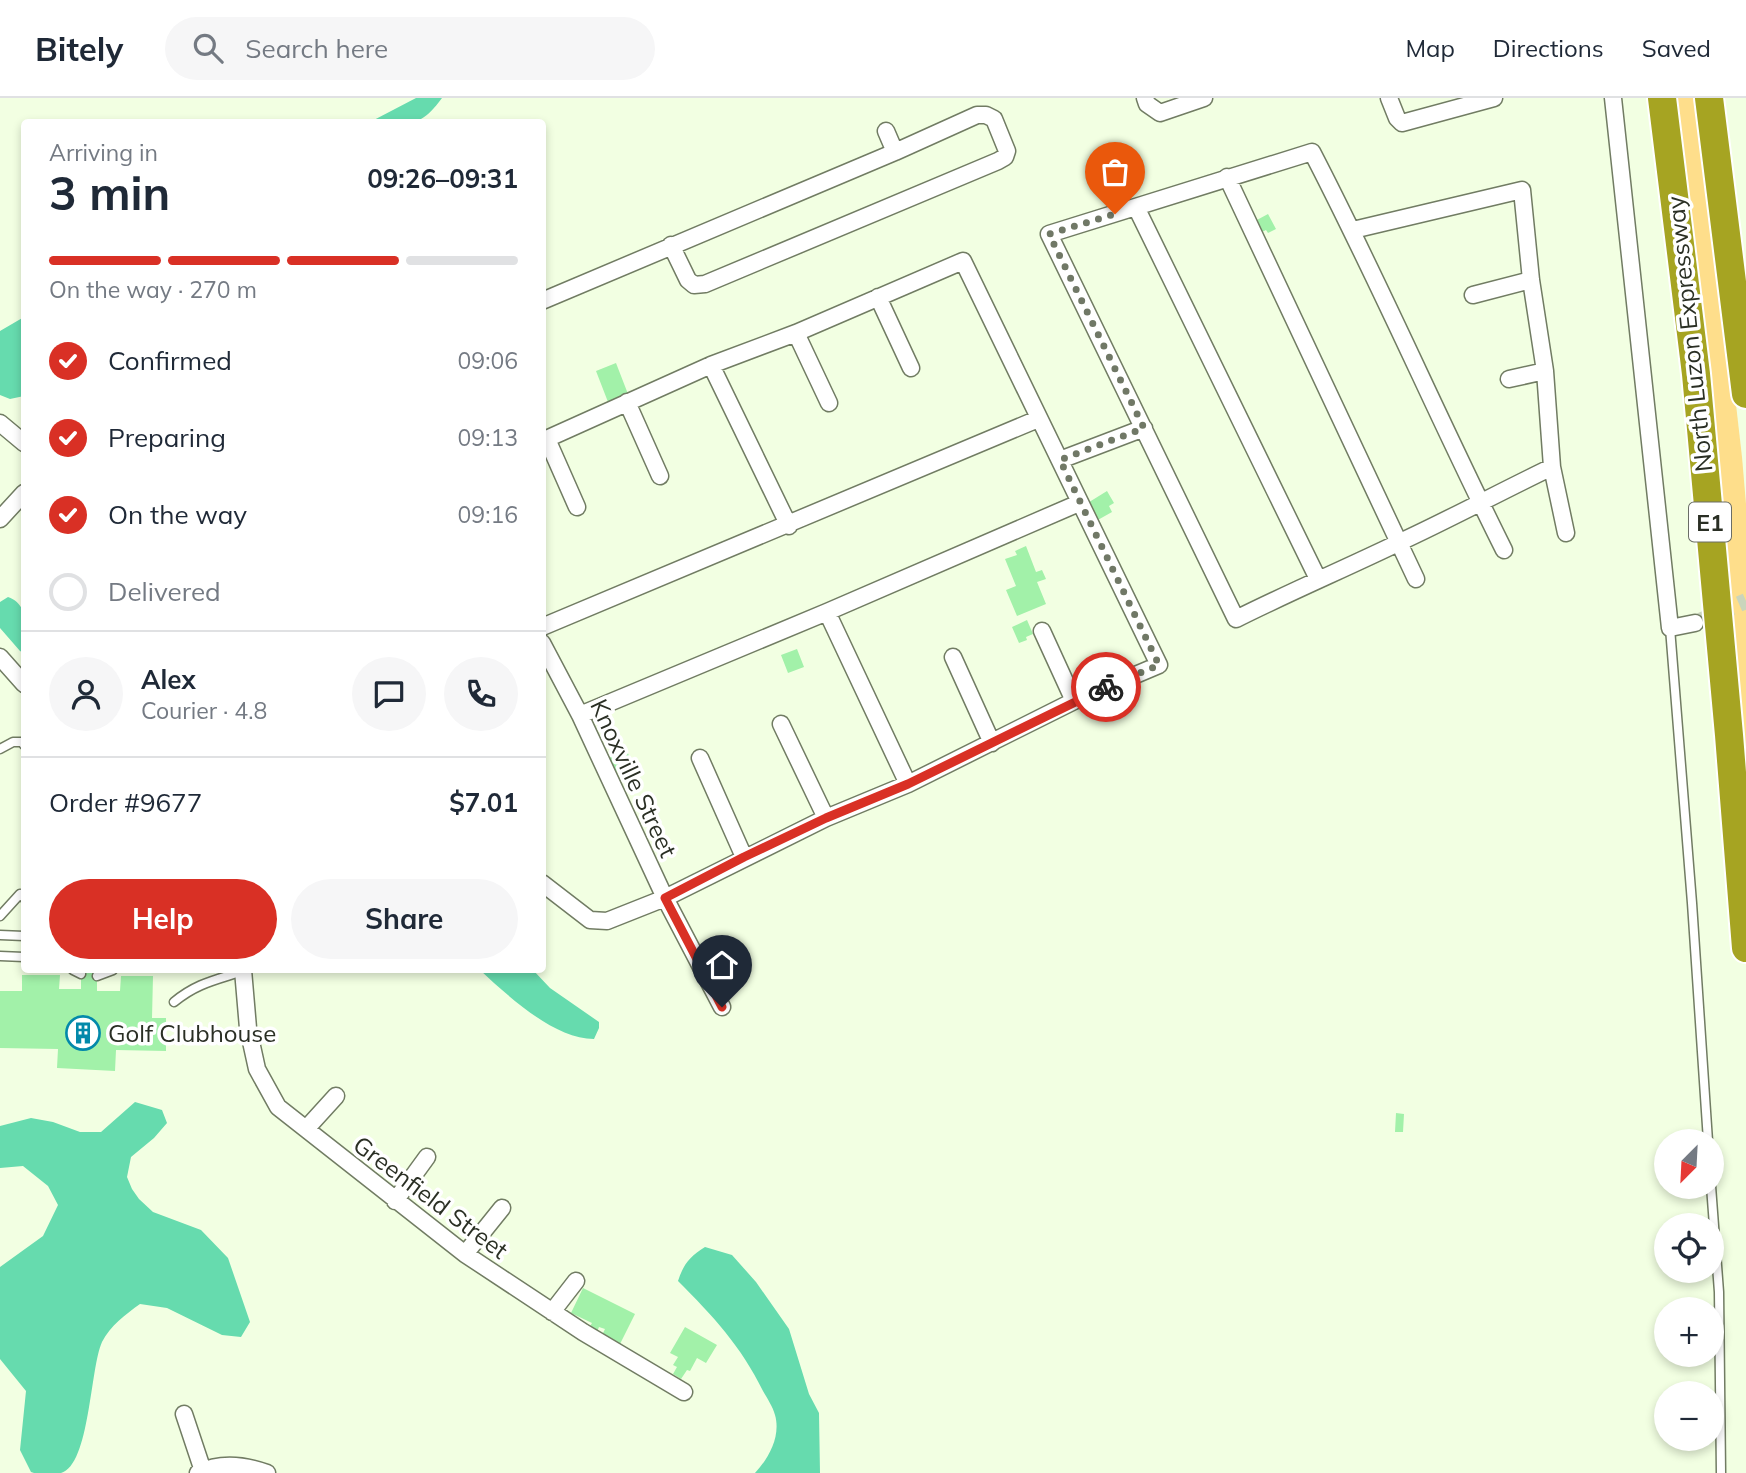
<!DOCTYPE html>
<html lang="en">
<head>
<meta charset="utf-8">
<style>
  :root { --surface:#fff; --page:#f6f6f7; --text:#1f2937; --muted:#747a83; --line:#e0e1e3; --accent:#d93025 }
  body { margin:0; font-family:Mulish,sans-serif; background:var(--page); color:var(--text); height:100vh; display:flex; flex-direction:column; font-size:26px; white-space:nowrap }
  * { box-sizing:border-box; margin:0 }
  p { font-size:23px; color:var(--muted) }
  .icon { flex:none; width:38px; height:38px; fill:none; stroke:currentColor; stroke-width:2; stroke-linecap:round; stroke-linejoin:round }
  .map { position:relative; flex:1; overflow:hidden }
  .details { position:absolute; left:21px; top:21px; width:525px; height:854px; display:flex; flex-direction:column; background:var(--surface); border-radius:7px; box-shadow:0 4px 10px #0003 }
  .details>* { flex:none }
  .needle { width:46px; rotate:204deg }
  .tools { position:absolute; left:1654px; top:1031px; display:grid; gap:14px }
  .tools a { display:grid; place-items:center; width:70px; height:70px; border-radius:50%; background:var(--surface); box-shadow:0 4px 10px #0003; font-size:35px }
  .pin { position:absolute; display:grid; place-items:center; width:60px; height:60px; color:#fff; margin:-72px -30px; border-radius:50% 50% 50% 0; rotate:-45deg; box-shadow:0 0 7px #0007 }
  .pin .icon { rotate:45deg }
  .courier { position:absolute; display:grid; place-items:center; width:70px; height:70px; margin:-35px; border:5px solid #d93025; border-radius:50%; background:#fff; color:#222; box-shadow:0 2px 9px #0007 }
  .headline em { font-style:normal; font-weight:700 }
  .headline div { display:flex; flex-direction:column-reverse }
  .headline { display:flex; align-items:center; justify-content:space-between; height:119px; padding:0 28px }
  h1 { font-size:46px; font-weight:700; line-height:52px }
  .bar { display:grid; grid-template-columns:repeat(4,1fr); gap:10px 7px; align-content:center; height:84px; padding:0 28px }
  .bar i { height:9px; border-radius:5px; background:var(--line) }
  .bar .current { background:var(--accent) }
  .bar p { grid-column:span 4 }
  .line { display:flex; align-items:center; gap:18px; padding:0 28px; border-top:2px solid var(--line) }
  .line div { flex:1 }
  .round { display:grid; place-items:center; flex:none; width:74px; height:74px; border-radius:37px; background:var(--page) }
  ol { padding:0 28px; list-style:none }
  li { display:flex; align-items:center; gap:21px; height:77px }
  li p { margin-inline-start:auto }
  li .icon { padding:7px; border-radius:50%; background:var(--accent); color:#fff; stroke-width:4 }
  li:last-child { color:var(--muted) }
  li i { width:38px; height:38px; border:4px solid var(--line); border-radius:50% }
  .primary-button { display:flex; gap:14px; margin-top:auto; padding:14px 28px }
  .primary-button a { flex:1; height:80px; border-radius:42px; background:var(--accent); color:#fff; font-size:28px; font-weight:700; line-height:80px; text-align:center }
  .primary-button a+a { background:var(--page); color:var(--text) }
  header { display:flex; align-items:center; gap:42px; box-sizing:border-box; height:98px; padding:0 35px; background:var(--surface); border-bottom:2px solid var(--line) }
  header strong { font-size:33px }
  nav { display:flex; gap:38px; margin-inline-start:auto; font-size:24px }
  .search { width:490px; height:63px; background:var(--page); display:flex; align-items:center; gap:18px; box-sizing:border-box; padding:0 24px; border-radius:38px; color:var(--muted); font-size:26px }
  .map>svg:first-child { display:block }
  .green { fill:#fede8b }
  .water { fill:#66dbae }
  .building { fill:#a2f1a9 }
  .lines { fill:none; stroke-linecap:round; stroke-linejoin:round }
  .street-tunnel { stroke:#cad5bc; stroke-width:16; stroke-dasharray:16 8; stroke-linecap:butt }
  .lane-casing { stroke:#717c63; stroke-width:11 }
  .street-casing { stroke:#717c63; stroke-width:19 }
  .highway-casing { stroke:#fff; stroke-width:32 }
  .lane { stroke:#fff; stroke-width:8 }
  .street { stroke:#fff; stroke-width:16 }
  .highway { stroke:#a6a422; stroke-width:28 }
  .done { stroke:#707866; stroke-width:7; stroke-dasharray:0 12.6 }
  .route { stroke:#d93025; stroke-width:9 }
  .labels { text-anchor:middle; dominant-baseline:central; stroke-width:7; stroke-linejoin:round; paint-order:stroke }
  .shield { fill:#fff; stroke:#6a6d66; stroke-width:2 }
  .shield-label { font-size:23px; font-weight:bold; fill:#2a2f24 }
  .street-label { font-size:24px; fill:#2a2f24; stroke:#fff }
  .poi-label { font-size:24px; fill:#2a2f24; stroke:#fff; text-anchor:start }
</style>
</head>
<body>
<header>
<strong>Bitely</strong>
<div class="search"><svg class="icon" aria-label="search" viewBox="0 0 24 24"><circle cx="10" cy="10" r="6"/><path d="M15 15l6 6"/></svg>Search here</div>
<nav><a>Map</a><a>Directions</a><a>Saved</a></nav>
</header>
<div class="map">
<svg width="1746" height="1375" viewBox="0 0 1746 1375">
  <rect width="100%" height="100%" fill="#f2ffe2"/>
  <path class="green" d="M 1671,0 L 1701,0 L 1742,359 L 1746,406 L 1746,737 Z"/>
  <path class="water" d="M 416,0 L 442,0 C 418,33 407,25 370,24 Z
    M 24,219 L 24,298 L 10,301 L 0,297 L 0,233 Z
    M 8,499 C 31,507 25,534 24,555 L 20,553 L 0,530 L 0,504 Z
    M 480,872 L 533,872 L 550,890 L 599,924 L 599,930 L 594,941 C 554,941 508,898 480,872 Z
    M 135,1004 L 162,1012 L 167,1025 L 154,1040 L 131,1059 L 127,1079 L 132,1091 L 139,1101 L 153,1114 L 201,1132 L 228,1160 L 250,1224 L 241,1239 L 222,1237 L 167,1210 L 140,1206 C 126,1216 110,1228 102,1244 C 90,1270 90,1367 61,1375 C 53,1375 42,1375 34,1375 L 31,1374 L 20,1352 L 26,1293 L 0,1261 L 0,1169 L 43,1138 L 58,1107 L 48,1088 L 23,1068 L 0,1070 L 0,1028 L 31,1020 L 53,1024 L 80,1034 L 101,1034 Z
    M 705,1149 L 732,1157 L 756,1184 L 789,1231 L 809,1296 L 819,1315 L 820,1375 L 755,1375 C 769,1360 781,1338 775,1317 C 773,1309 767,1300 763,1293 C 741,1248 713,1218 678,1183 C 683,1167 690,1158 705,1149 Z"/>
  <path class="building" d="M 1268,116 L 1276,131 L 1268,135 L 1266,132 L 1260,135 L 1255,123 Z
    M 616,265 L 628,296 L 608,304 L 596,273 Z
    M 1107,393 L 1114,405 L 1109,408 L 1112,414 L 1096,423 L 1086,406 Z
    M 1026,448 L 1036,474 L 1042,472 L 1046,481 L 1037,484 L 1046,506 L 1017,518 L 1006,492 L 1016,488 L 1005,461 L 1017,457 L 1015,453 Z
    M 1027,522 L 1033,536 L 1026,539 L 1027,542 L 1019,545 L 1012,529 Z
    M 797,551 L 804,569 L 788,575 L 781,557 Z
    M 627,653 L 635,672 L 624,677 L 622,671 L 614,674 L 608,660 Z
    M 81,872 L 97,872 L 97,893 L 120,893 L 121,878 L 153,878 L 152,920 L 166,920 L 166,953 L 116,952 L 115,973 L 57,970 L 58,951 L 0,950 L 0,893 L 22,893 L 22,877 L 60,877 L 59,891 L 81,891 Z
    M 1396,1015 L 1404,1016 L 1403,1034 L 1395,1034 Z
    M 583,1190 L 635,1216 L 618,1250 L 600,1241 L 605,1231 L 599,1229 L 597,1234 L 589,1230 L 592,1225 L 571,1215 Z
    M 685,1229 L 717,1247 L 706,1265 L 697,1260 L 690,1273 L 687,1272 L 681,1281 L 673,1276 L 677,1269 L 673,1267 L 678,1259 L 670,1255 Z"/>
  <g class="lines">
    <path class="street-tunnel" d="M 1695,525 L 1746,503"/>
    <g class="lane-casing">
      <path id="lane" d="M 1670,530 L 1692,805 L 1708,1043
        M 0,651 L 13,644 L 22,644 L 24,647
        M 0,818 L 20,796 L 24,800
        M 0,837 L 24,838
        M 0,858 L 24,859
        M 73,872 L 81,876
        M 97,878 L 113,872
        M 174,904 C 197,885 216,882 243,873
        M 1711,1088 L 1719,1194 L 1721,1375"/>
    </g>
    <g class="street-casing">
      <path id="street" d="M 1145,0 L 1147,6 L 1160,15 L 1204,0
        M 1389,0 L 1397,20 L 1402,25 L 1494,0
        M 1613,0 L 1670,530 L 1695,525
        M 886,33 L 895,54
        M 1227,79 L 1416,481
        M 1136,109 L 1318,481
        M 1353,132 L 1522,92 L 1531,182 L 1545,273 L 1552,369 L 1566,435
        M 1473,197 L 1531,182
        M 878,199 L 911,270
        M 542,203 L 895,54 L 977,17 L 986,17 L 994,21 L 1007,53 L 1005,59 L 998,63 L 705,186 L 694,187 L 688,182 L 671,147
        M 796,235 L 829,305
        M 711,267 L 789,428
        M 1509,281 L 1545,273
        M 627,304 L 660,378
        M 0,325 L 24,345
        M 547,341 L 577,409
        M 542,343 L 711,267 L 796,235 L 963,163 L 1159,567 L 1074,603 L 908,686 L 826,720 L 665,800 L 607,823 L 590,822 L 542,785
        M 1060,362 L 1144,330
        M 0,421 L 24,395
        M 1504,452 C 1438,320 1380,185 1312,54 L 1049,136 L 1236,521 C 1290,494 1344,471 1398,445 C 1450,421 1500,394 1552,369
        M 827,514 L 908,686
        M 542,529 L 1038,321
        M 1042,533 L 1074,603
        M 542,545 L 580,617 L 665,800 L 722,909
        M 0,559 L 24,586
        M 953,559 L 992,645
        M 580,617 L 827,514 L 1079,405
        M 781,626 L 826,720
        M 700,660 L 744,759
        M 243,872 L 248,930 L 257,971 L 278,1009 L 465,1156 L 583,1234 L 684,1294
        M 306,1031 L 336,998
        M 395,1103 L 427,1059
        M 465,1156 L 502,1110
        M 552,1214 L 576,1183
        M 184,1316 L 203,1373
        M 198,1375 C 220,1364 245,1367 267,1375"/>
    </g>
    <g class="highway-casing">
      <path id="highway" d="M 1662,0 L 1696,276 L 1729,637 L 1746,850
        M 1709,0 L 1746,296"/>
    </g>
    <use href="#lane" class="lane"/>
    <use href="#street" class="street"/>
    <use href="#highway" class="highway"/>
  </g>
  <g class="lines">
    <path class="done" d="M 1106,589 L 1159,567 L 1060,362 L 1144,330 L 1049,136 L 1115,116"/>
    <path class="route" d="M 722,909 L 665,800 L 744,759 L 826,720 L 908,686 L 1106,589"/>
  </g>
  <defs>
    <g id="building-ring" transform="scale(1.75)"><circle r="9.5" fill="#fff" stroke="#0389aa" stroke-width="1.5"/><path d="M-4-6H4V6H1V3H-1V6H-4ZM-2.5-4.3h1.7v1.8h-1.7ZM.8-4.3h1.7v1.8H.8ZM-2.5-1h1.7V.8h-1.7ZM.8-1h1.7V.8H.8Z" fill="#0389aa"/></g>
  </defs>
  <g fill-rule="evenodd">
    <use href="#building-ring" x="83" y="935"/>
  </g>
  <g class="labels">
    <rect class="shield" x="1689" y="404.5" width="42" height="39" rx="5"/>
    <g class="shield-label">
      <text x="1710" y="424">E1</text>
    </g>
    <g class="street-label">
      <text transform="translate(1689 236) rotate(-96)">North Luzon Expressway</text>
      <text transform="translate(634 680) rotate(65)">Knoxville Street</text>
      <text transform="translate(431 1099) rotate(37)">Greenfield Street</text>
    </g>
    <g class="poi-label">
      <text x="108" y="935">Golf Clubhouse</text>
    </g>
  </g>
</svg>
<div class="tools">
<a><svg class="needle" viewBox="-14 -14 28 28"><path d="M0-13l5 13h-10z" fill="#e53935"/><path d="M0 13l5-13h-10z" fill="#747a83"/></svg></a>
<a><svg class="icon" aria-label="locate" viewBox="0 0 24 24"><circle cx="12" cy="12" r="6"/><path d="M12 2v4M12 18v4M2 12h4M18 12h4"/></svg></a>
<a>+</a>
<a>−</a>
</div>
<div class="pin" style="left:1115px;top:116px;background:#ea580c"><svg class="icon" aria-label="bag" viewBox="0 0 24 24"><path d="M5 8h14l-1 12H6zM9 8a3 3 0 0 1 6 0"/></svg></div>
<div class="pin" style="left:722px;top:909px;background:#1f2937"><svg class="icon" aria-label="home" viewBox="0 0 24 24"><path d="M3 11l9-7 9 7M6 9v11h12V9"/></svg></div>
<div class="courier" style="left:1106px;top:589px"><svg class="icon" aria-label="bike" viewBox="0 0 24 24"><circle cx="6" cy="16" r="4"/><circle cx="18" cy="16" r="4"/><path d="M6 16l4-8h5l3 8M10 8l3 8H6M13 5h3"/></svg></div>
<section class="details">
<div class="headline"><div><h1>3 min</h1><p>Arriving in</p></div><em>09:26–09:31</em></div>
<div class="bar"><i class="current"></i><i class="current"></i><i class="current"></i><i></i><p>On the way · 270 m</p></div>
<ol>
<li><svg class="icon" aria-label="check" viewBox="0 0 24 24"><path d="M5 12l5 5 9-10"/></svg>Confirmed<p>09:06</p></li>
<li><svg class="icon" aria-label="check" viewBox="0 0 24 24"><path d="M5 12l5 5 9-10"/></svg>Preparing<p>09:13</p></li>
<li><svg class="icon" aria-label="check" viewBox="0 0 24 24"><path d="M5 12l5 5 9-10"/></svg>On the way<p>09:16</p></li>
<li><i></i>Delivered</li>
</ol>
<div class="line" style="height:126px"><a class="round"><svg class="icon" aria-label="person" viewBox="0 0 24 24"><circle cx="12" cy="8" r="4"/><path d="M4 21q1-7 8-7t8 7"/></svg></a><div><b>Alex</b><p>Courier · 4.8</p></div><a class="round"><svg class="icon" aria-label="chat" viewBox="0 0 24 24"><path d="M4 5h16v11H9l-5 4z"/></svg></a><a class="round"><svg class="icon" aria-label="phone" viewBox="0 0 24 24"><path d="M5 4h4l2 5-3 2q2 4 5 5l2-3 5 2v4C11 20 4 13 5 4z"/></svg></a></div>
<div class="line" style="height:91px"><div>Order #9677</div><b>$7.01</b></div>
<div class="primary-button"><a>Help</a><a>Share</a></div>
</section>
</div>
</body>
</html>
